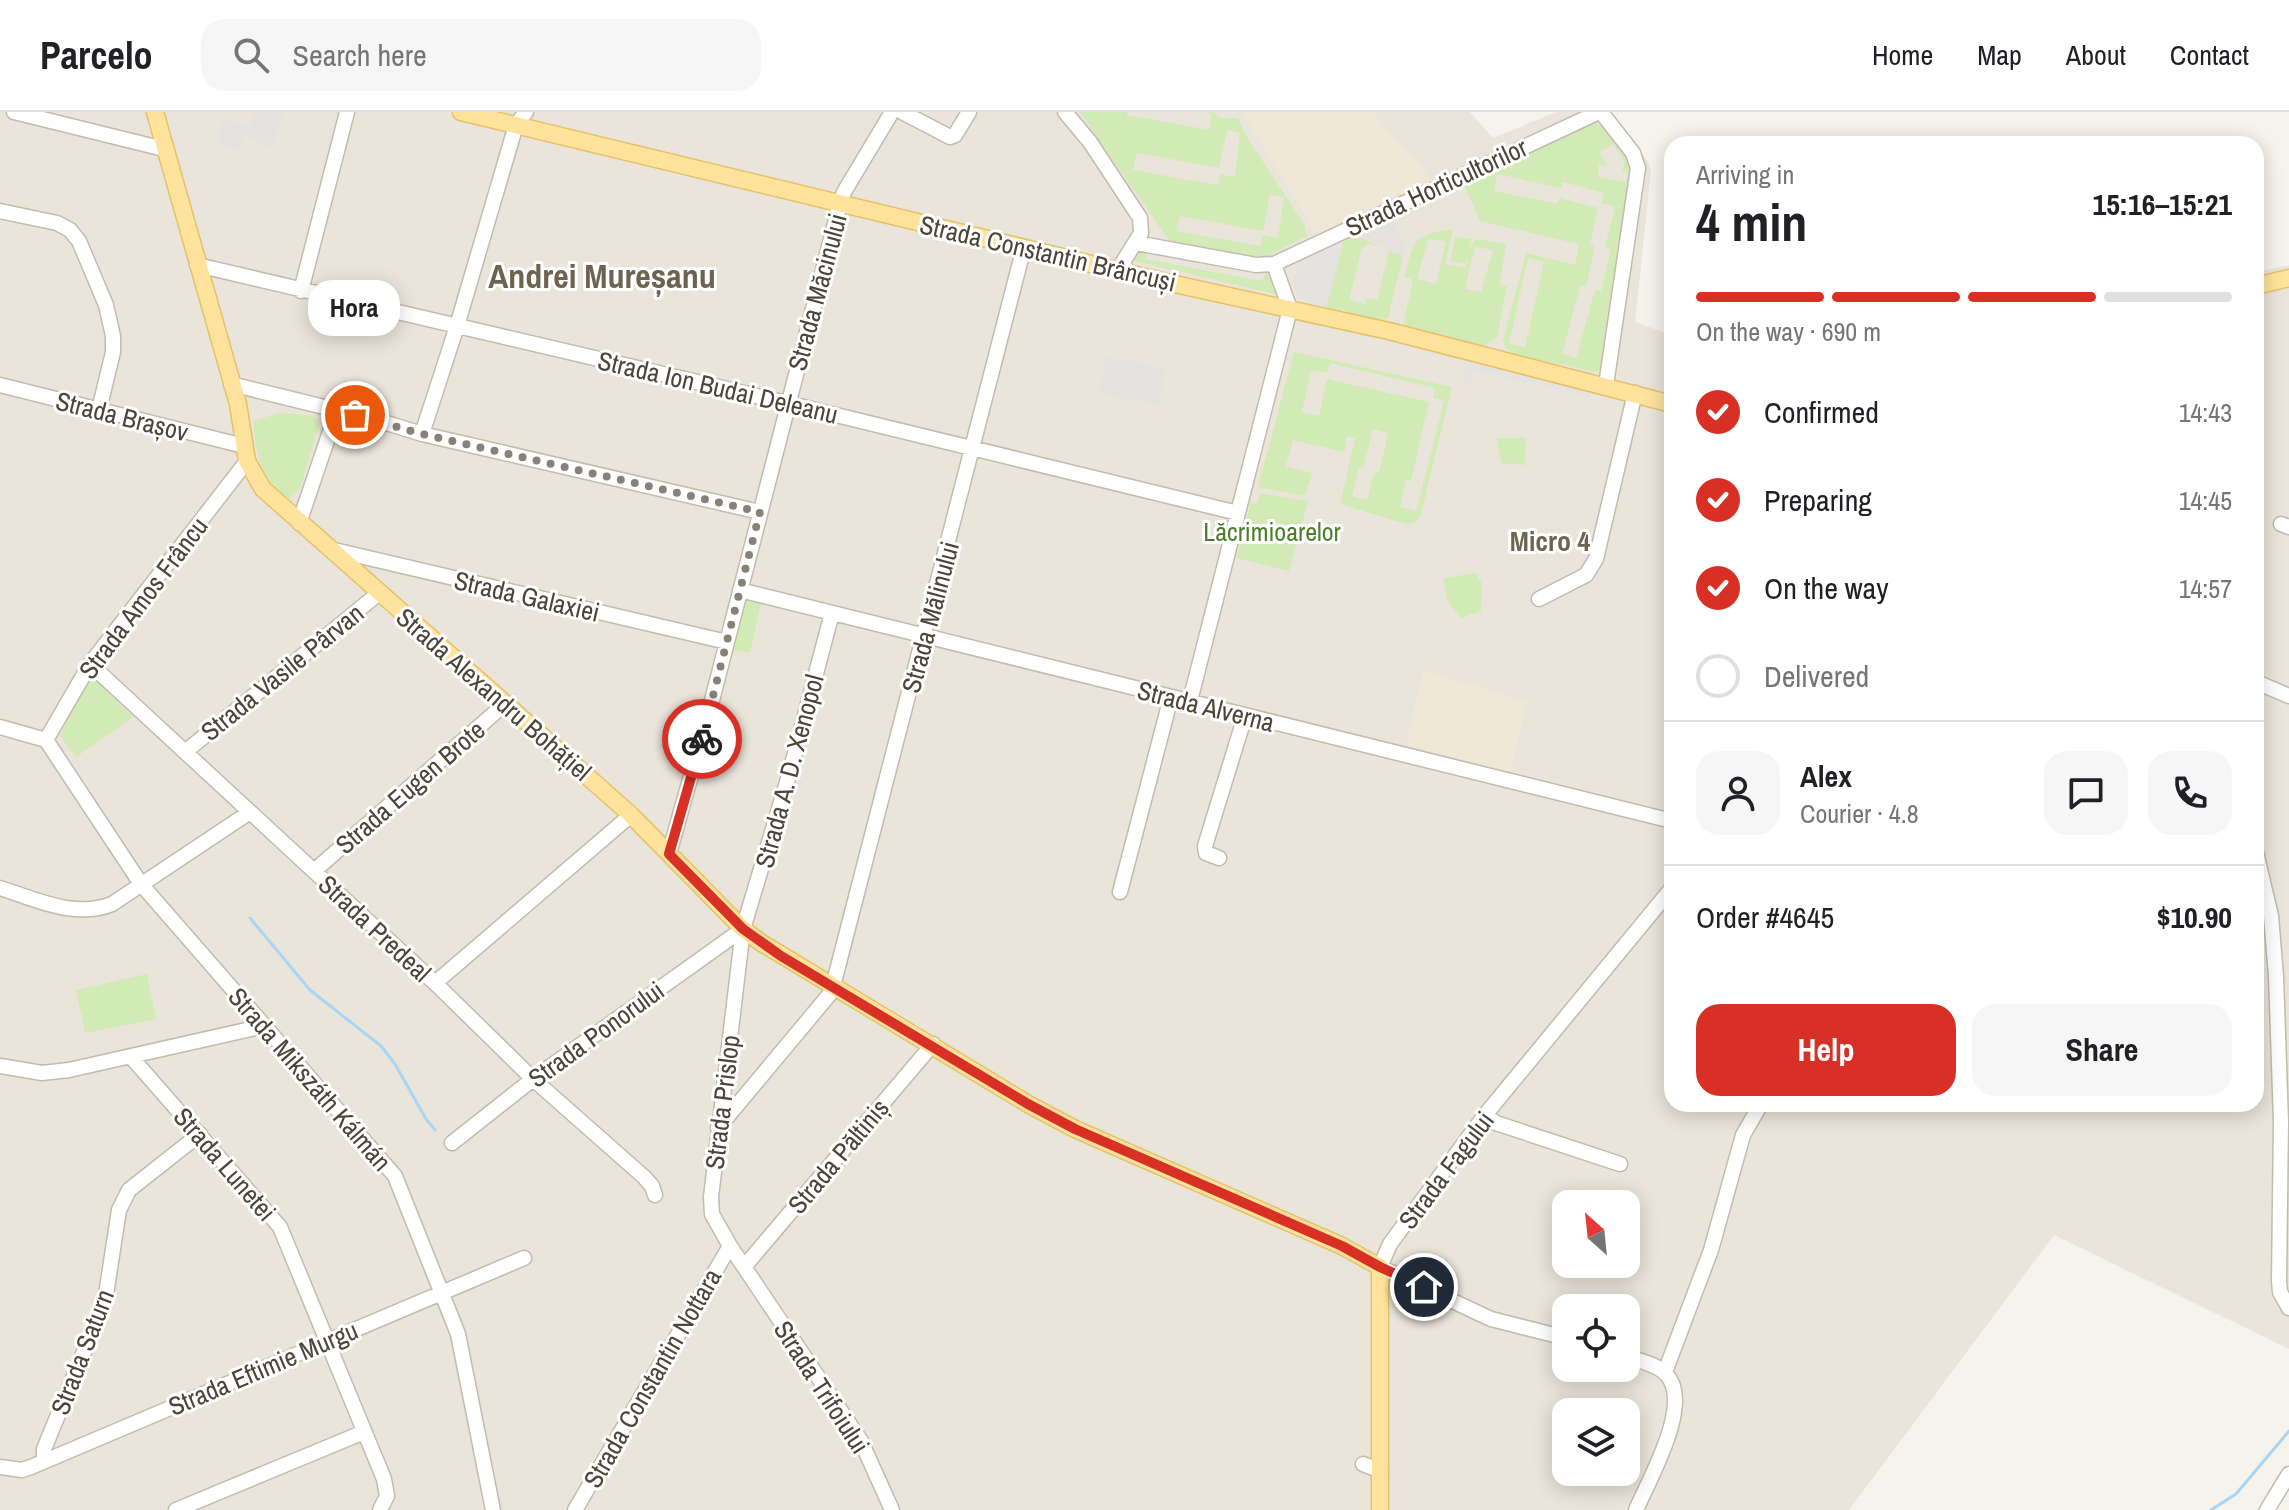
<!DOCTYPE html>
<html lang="en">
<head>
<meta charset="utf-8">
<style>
  :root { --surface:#fff; --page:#f6f6f6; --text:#202124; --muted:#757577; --line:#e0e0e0; --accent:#d93025 }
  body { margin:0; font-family:"Archivo Narrow",sans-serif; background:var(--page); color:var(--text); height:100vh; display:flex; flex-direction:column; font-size:30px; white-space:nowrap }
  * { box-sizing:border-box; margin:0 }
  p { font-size:26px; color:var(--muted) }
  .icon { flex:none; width:44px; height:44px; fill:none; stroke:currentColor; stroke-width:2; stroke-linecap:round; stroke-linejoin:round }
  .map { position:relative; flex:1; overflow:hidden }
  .side { position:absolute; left:1664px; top:24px; width:600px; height:976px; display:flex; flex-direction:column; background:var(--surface); border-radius:24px; box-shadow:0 4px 20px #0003 }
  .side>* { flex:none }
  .needle { width:52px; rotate:333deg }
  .buttons { position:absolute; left:1552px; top:1078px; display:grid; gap:16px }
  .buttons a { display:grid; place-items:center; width:88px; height:88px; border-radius:16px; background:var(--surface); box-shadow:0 4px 20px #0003; font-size:40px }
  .pin { position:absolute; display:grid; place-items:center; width:68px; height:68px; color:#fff; margin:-34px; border:4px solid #fff; border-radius:50%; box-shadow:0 2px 8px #0007 }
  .courier { position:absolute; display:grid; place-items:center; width:80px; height:80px; margin:-40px; border:6px solid #d93025; border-radius:50%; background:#fff; color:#222; box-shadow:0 2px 10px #0007 }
  .bubble { position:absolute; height:56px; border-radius:24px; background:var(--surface); box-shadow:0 4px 20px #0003; font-size:26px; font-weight:700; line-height:56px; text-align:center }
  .head em { font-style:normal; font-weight:700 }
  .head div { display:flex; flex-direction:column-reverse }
  .head { display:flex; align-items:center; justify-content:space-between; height:136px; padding:0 32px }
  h1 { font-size:52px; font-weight:700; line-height:60px }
  .bar { display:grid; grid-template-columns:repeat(4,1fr); gap:12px 8px; align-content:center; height:96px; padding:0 32px }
  .bar i { height:10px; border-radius:6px; background:var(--line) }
  .bar .on { background:var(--accent) }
  .bar p { grid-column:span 4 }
  .line { display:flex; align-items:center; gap:20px; padding:0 32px; border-top:2px solid var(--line) }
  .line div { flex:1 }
  .round { display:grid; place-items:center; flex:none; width:84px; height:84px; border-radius:24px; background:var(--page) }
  ol { padding:0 32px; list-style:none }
  li { display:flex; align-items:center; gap:24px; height:88px }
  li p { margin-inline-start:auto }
  li .icon { padding:8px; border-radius:50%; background:var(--accent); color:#fff; stroke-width:4 }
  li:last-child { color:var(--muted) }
  li i { width:44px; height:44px; border:4px solid var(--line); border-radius:50% }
  .cta { display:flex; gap:16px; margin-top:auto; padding:16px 32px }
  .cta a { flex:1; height:92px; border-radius:24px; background:var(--accent); color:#fff; font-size:32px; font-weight:700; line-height:92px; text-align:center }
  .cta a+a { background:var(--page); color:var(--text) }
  header { display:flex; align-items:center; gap:48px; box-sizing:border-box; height:112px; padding:0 40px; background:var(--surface); border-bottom:2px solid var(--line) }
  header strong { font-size:38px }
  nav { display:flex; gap:44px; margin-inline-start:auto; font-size:28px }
  .search { width:560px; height:72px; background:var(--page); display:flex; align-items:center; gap:20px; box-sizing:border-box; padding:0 28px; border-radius:24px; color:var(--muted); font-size:30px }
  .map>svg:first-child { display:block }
  .residential { fill:#eae5da; fill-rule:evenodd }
  .education { fill:#efe8d6 }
  .green { fill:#d2eab5; fill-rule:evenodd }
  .parking { fill:#e5e3e0 }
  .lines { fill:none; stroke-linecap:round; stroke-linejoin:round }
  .stream { stroke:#a9d4f2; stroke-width:3 }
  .minor-casing { stroke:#c2bbae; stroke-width:17 }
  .major-casing { stroke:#e6c16a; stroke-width:19 }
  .minor { stroke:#fff; stroke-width:14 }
  .major { stroke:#ffe39c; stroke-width:16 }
  .done { stroke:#878178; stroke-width:8; stroke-dasharray:0 14.4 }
  .route { stroke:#d93025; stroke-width:10 }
  .labels { text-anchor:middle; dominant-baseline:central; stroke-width:6; stroke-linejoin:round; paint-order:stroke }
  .street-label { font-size:26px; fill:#4b4439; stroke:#fff }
  .park-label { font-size:26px; fill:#4a7f2a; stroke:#fff }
  .neighbourhood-label { font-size:28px; font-weight:bold; fill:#6e6250; stroke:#fff }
  .district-label { font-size:34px; font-weight:bold; fill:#6e6250; stroke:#fff }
</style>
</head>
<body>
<header>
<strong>Parcelo</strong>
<div class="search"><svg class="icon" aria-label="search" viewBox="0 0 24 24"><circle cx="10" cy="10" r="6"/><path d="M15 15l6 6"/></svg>Search here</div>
<nav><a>Home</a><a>Map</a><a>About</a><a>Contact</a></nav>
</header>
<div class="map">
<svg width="2289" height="1398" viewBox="0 0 2289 1398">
  <rect width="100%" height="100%" fill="#f6f3ec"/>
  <path class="residential" d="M 0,0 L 1470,0 L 1493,26 L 1556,0 L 1609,0 L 1648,50 L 1651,59 L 1635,210 L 1672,223 L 1672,237 L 1665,268 L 1666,273 L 1672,276 L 1672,992 L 2256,992 L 2256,160 L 2289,153 L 2289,1237 L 2054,1123 L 1849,1398 L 0,1398 ZM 1566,1092 L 1626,1092 L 1626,1152 L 1566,1152 ZM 1566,1196 L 1626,1196 L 1626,1256 L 1566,1256 ZM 1566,1300 L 1626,1300 L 1626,1360 L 1566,1360 Z"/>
  <path class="education" d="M 1242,0 L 1372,0 L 1432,68 L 1317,123 Z
    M 1424,558 L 1526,590 L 1511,661 L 1406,632 Z"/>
  <path class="green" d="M 1080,0 L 1127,0 L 1127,3 L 1209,18 L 1212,2 L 1203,0 L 1213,0 L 1219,6 L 1238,6 L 1246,24 L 1304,112 L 1307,124 L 1261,147 L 1170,130 ZM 1227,18 L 1240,21 L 1235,65 L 1220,62 L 1218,73 L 1133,58 L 1137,41 L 1219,56 ZM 1270,83 L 1284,85 L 1278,126 L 1263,123 L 1260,134 L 1176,119 L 1180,104 L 1263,119 Z
    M 1596,11 C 1612,19 1626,41 1634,57 L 1606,252 L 1596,260 L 1513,242 L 1505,236 L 1503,228 L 1526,141 L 1575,153 L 1579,132 L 1480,109 L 1463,70 L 1585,14 ZM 1613,32 L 1625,50 L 1622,59 L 1628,60 L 1626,70 L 1598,65 L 1599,52 L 1608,54 L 1599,41 ZM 1497,62 L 1561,76 L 1563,70 L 1603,81 L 1602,91 L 1615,95 L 1605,135 L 1611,137 L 1601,179 L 1595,178 L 1576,246 L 1562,242 L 1580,174 L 1586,175 L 1595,134 L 1590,132 L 1598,96 L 1559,86 L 1558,92 L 1494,79 ZM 1528,146 L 1544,150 L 1525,235 L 1509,231 Z
    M 1453,118 L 1445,152 L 1466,156 L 1467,146 L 1465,152 L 1450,149 L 1455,125 L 1471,127 L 1469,139 L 1475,127 L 1506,132 L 1500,172 L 1507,174 L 1497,225 L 1484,234 L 1406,216 L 1403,213 L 1413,168 L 1405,165 C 1412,131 1414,120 1453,118 ZM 1428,127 L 1446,129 L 1436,172 L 1417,167 ZM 1475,135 L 1493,138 L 1481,180 L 1465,177 Z
    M 1349,120 L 1378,134 L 1367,131 L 1366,135 L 1362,135 L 1349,188 L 1365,192 L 1367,186 L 1377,188 L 1389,139 L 1403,143 L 1388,206 L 1379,209 L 1326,196 L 1345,122 Z
    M 1144,138 L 1147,139 L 1145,147 L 1262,169 L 1266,160 L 1275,172 L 1275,182 L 1131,148 L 1138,139 Z
    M 1294,240 L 1452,275 L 1421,402 L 1414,411 L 1406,412 L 1340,392 L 1355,327 L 1347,324 L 1344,340 L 1293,328 L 1286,354 L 1312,361 L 1305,384 L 1258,375 ZM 1330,251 L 1435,276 L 1433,286 L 1444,289 L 1416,399 L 1400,395 L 1406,368 L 1411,369 L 1429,290 L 1327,267 L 1319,304 L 1302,300 L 1311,258 L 1327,261 ZM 1373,317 L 1388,321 L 1379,361 L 1374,361 L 1367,388 L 1352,384 L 1359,355 L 1363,356 Z
    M 279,301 L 310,303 L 317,307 L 319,312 L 300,377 L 285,389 C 260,358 257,348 253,309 Z
    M 1497,326 L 1526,326 L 1525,353 L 1501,351 Z
    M 1260,381 L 1308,389 L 1289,459 L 1237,446 L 1251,390 L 1257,392 Z
    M 1476,461 L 1482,472 L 1481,499 L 1461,506 L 1447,489 L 1444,466 Z
    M 744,487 L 761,491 L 750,541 L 733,538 Z
    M 90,563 L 133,605 L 76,645 L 60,624 Z
    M 147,862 L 156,907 L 85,921 L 76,878 Z"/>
  <path class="parking" d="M 254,0 L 283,0 L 274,35 L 260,33 L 260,28 L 244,25 L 240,39 L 217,33 L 222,8 L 250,14 Z
    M 1389,101 L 1406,135 L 1403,143 L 1384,138 L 1384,135 L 1349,120 Z
    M 1345,122 L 1326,196 L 1300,187 L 1293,174 L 1300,144 Z
    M 1106,244 L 1166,256 L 1158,294 L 1098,281 Z
    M 1469,248 L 1591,276 L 1589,285 L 1474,259 L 1469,276 L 1462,274 Z"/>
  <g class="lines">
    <path class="stream" d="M 250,806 L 310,878 L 381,934 L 395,952 L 426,1007 L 435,1018
      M 2211,1398 L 2236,1382 L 2289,1319"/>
    <g class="minor-casing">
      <path id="minor" d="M 14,0 L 164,37
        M 902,0 L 950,25 L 955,23 L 969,0
        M 1065,0 L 1090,30 L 1140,106 L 1141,121 L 1123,150 L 1127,160
        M 1601,0 L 1633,41 L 1638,56 L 1606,273
        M 0,99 L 57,111 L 70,118 L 79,129 L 106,193 L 113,224 L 113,240 L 99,298
        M 1136,131 L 1256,153 L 1274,152 L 1599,0
        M 197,153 L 795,293 L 1238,401
        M 301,179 L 347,0
        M 231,272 L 377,308 L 422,322 L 760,400
        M 0,273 L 244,334
        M 422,322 L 457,214 L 516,13 L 526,0
        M 299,411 L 337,299
        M 2281,412 L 2289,415
        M 330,437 L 727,530
        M 740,478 L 1672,709
        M 1539,487 L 1586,463 L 1596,447 L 1635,281
        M 832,501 L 790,660 L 743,817 L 711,1085 L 712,1102 L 730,1134 L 861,1329 L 892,1398
        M 90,552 L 435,871 L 533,967 L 644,1065 L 652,1074 L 655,1083
        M 2256,570 L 2289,584
        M 1190,589 L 1290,197 L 1274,152
        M 0,615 L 46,628
        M 46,628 L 141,772 L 395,1064 L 458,1222 L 493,1398
        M 46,628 L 90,552 L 247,349
        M 185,640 L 379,481
        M 2256,740 L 2271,804 L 2276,864 L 2281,1010 L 2279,1169 L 2280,1180 L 2289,1196
        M 669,742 L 710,596 L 840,92 L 844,80 L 892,0
        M 1219,746 L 1206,741 L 1205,734 L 1245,604
        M 314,759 L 506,591
        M 0,776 C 35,787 75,807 112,792 L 250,700
        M 1120,780 L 1171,585
        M 435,871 L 631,703
        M 132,946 L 280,1115 L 384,1367 L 387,1384 L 380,1398
        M 0,954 L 42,961 L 69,958 L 264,914
        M 1485,1003 L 1496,1011 L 1620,1052
        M 718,1016 L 829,883 L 833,874 L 1024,135
        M 452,1031 L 533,967 L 743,817
        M 744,1155 L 933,932
        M 1566,1226 L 1491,1207 L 1380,1155 L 1390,1132 L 1485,1003 L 1672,776
        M 1626,1244 C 1639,1249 1657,1252 1666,1262 C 1694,1291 1649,1367 1636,1398
        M 1665,1260 L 1711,1138 L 1743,1023 L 1761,992
        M 44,1349 L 44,1337 L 105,1189 L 119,1098 L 129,1078 L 200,1022
        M 1363,1352 L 1381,1359
        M 0,1355 L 22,1358 L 31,1355 L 524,1146
        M 176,1398 L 364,1320
        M 575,1398 L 730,1134
        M 2267,1398 L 2289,1362"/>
    </g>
    <g class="major-casing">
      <path id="major" d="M 155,0 L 238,292 L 247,349 L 263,377 L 631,703 L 743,817 L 760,830 L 1028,992 L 1075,1017 L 1342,1134 L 1380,1155 L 1380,1398
        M 461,0 L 1170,171 L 1389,219 L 1672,292
        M 2256,174 L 2289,166"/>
    </g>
    <use href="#minor" class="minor"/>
    <use href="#major" class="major"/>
  </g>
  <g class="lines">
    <path class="done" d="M 355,303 L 422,322 L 760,400 L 702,627"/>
    <path class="route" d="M 702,627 L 669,742 L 743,817 L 781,844 L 1028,992 L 1075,1017 L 1342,1134 L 1380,1155 L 1424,1175"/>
  </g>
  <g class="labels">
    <g class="street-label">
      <text transform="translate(1436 75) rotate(-25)">Strada Horticultorilor</text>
      <text transform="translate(1048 141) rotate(13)">Strada Constantin Brâncuși</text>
      <text transform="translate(817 180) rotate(-75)">Strada Măcinului</text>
      <text transform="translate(718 275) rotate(13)">Strada Ion Budai Deleanu</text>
      <text transform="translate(122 304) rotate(14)">Strada Brașov</text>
      <text transform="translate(527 484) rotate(13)">Strada Galaxiei</text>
      <text transform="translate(143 486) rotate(-53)">Strada Amos Frâncu</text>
      <text transform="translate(930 505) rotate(-75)">Strada Mălinului</text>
      <text transform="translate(282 560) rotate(-39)">Strada Vasile Pârvan</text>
      <text transform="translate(494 582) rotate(41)">Strada Alexandru Bohățiel</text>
      <text transform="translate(1206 594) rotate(14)">Strada Alverna</text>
      <text transform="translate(789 659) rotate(-75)">Strada A. D. Xenopol</text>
      <text transform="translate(410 675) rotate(-41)">Strada Eugen Brote</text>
      <text transform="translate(375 816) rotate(43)">Strada Predeal</text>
      <text transform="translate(596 922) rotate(-36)">Strada Ponorului</text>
      <text transform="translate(310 967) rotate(49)">Strada Mikszáth Kálmán</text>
      <text transform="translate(722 990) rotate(-83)">Strada Prislop</text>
      <text transform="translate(838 1044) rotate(-50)">Strada Păltiniș</text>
      <text transform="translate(225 1052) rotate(49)">Strada Lunetei</text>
      <text transform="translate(1446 1058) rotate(-53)">Strada Fagului</text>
      <text transform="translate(82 1240) rotate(-69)">Strada Saturn</text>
      <text transform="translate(263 1256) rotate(-23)">Strada Eftimie Murgu</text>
      <text transform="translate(652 1266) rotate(-60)">Strada Constantin Nottara</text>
      <text transform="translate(822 1275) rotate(57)">Strada Trifoiului</text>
    </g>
    <g class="park-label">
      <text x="1272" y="419">Lăcrimioarelor</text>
    </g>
    <g class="neighbourhood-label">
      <text x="1550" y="429">Micro 4</text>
    </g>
    <g class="district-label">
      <text x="602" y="164">Andrei Mureșanu</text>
    </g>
  </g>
</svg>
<div class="buttons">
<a><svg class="needle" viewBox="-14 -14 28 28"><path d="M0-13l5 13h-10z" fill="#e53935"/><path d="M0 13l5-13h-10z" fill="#757577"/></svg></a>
<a><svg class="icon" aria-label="locate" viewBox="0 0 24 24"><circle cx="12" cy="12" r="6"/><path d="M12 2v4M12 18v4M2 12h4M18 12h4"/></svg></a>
<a><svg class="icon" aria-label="layers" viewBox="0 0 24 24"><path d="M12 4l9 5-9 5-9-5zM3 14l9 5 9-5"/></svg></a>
</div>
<div class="pin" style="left:355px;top:303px;background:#ea580c"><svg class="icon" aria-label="bag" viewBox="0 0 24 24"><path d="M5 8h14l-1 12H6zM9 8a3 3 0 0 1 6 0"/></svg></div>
<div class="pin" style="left:1424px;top:1175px;background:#1f2937"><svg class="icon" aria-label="home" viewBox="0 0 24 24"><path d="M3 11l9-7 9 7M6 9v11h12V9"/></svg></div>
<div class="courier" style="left:702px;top:627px"><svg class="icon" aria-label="bike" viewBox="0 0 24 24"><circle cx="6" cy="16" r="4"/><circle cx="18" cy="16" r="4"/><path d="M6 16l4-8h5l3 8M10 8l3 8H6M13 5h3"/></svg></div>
<div class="bubble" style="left:308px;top:168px;width:92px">Hora</div>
<section class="side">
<div class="head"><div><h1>4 min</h1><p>Arriving in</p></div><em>15:16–15:21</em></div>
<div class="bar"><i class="on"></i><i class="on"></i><i class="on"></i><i></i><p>On the way · 690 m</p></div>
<ol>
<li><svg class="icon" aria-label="check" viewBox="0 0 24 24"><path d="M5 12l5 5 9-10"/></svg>Confirmed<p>14:43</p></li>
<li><svg class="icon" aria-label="check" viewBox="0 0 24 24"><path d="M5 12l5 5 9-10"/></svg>Preparing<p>14:45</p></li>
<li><svg class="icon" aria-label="check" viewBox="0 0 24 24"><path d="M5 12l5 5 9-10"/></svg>On the way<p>14:57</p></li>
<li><i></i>Delivered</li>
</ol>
<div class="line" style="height:144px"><a class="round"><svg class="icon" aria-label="person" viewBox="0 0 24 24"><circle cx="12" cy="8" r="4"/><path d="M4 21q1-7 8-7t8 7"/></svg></a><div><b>Alex</b><p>Courier · 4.8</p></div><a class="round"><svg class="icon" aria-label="chat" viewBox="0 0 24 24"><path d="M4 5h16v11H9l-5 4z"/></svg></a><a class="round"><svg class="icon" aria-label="phone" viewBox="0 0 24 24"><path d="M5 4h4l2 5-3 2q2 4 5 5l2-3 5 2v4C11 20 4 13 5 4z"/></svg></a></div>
<div class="line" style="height:104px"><div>Order #4645</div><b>$10.90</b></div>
<div class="cta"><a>Help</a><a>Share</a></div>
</section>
</div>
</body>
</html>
